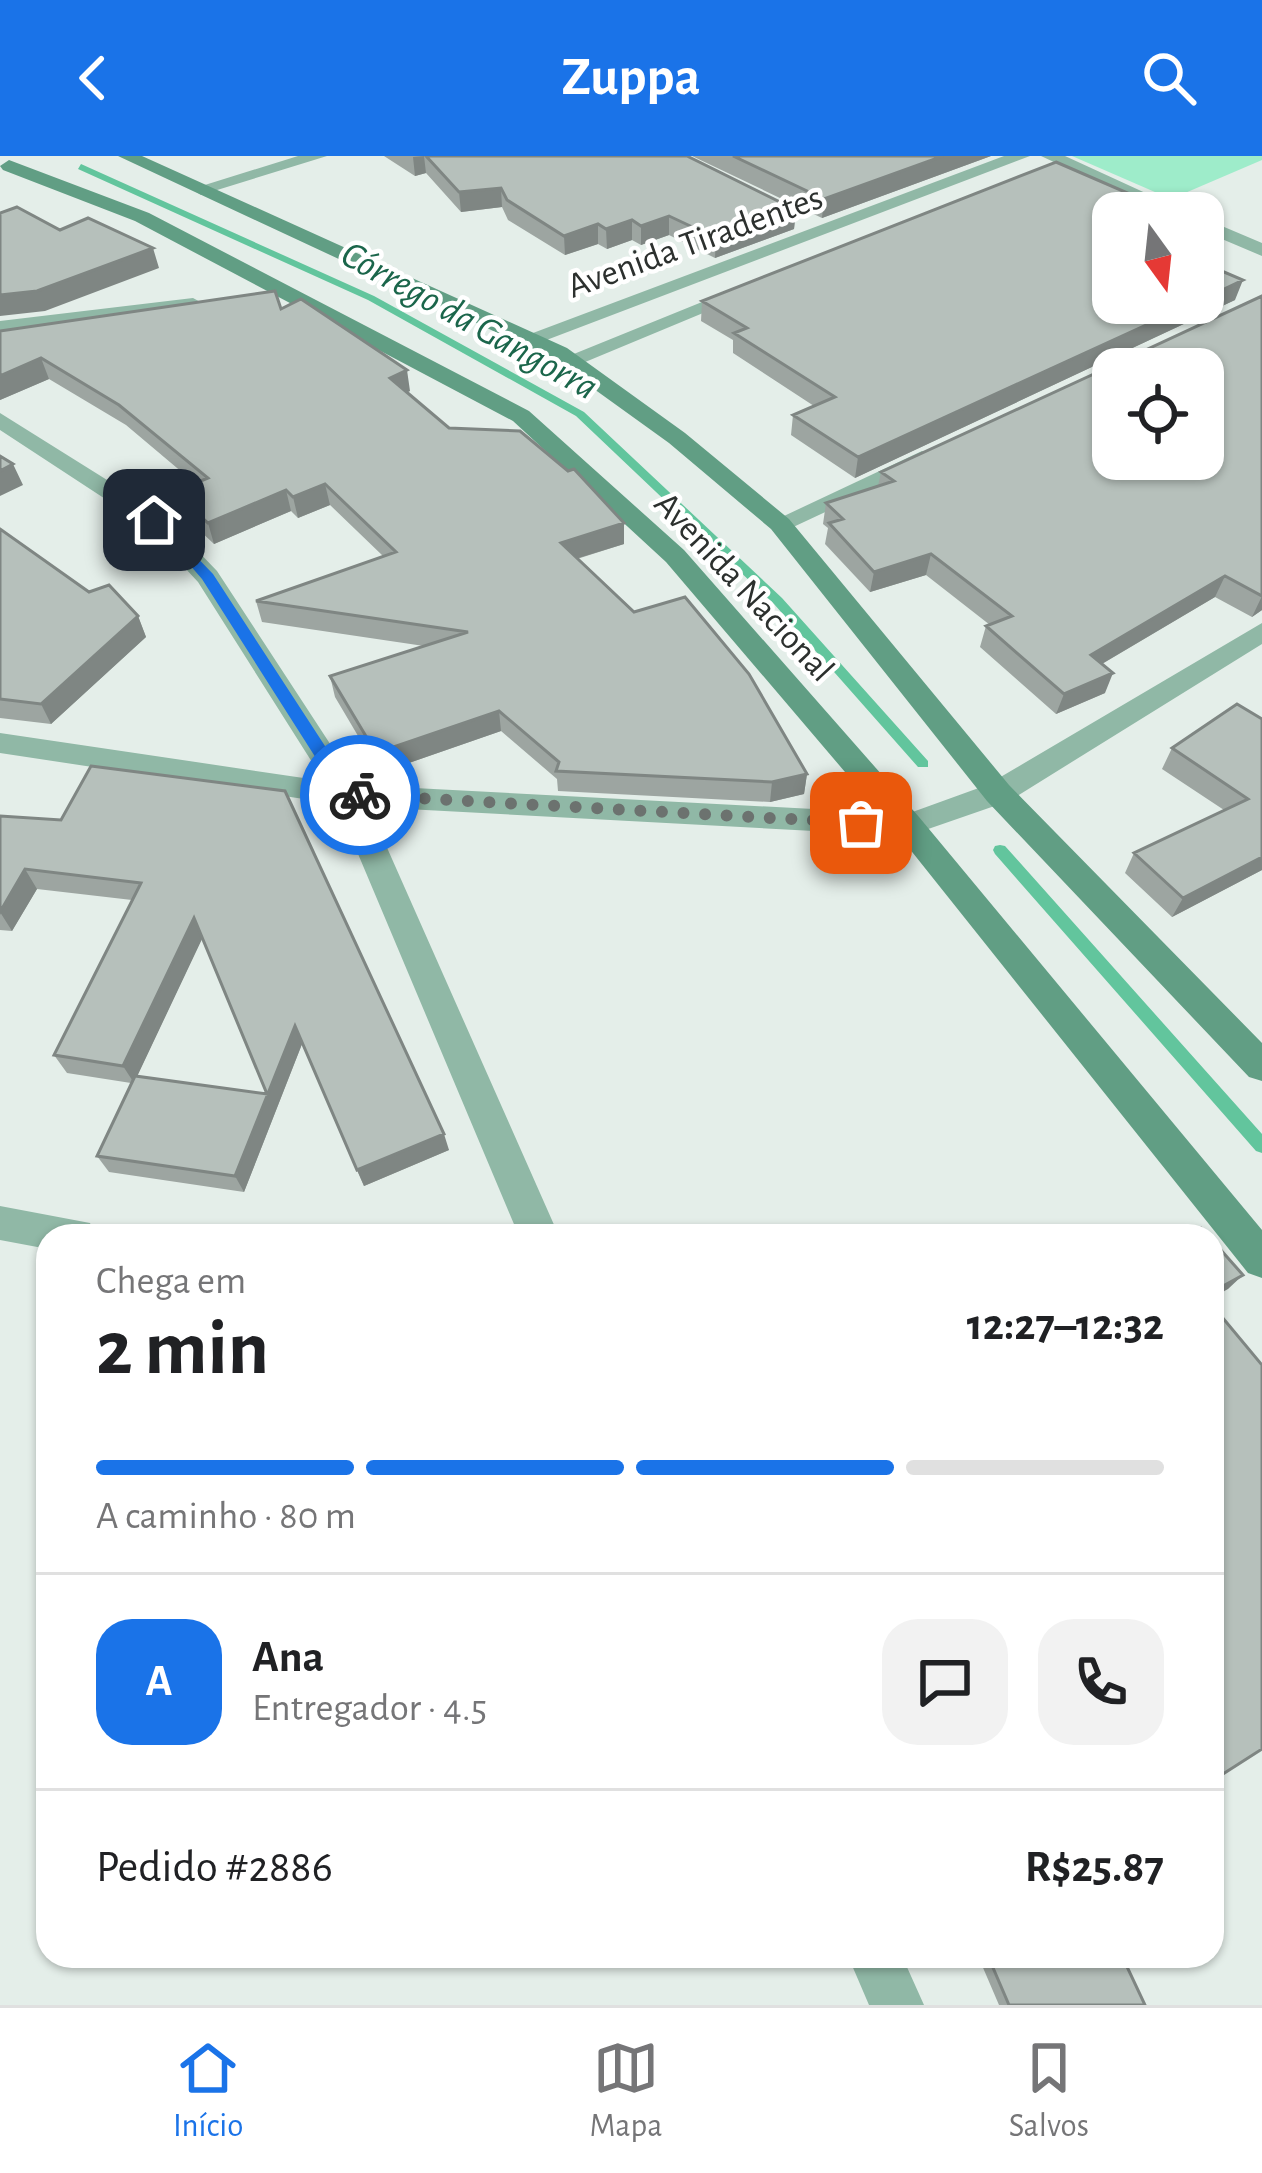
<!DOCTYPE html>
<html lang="pt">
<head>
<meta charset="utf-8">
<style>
  :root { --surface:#fff; --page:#f2f2f2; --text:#202124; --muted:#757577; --line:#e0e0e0; --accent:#1a73e8 }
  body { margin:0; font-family:"Alegreya Sans",sans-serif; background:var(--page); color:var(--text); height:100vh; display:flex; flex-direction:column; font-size:45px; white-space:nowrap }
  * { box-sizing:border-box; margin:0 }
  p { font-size:39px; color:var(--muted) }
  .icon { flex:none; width:66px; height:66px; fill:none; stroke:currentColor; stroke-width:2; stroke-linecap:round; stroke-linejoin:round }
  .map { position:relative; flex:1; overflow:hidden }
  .sheet { position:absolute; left:36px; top:1068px; width:1188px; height:744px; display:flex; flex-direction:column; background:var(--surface); border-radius:36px; box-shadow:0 3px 9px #0004 }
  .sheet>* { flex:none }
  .needle { width:78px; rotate:165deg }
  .controls { position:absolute; left:1092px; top:36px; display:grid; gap:24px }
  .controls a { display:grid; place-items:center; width:132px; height:132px; border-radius:24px; background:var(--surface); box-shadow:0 3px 9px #0004; font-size:60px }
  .pin { position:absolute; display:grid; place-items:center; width:102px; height:102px; color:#fff; margin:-51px; border-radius:24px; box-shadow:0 6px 18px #0006 }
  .courier { position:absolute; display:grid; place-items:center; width:120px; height:120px; margin:-60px; border:9px solid #1a73e8; border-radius:50%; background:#fff; color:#222; box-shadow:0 3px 15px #0007 }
  .summary em { font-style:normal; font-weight:600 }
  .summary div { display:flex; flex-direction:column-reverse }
  .summary { display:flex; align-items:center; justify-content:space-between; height:204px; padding:0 60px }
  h1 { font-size:78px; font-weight:600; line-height:90px }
  .bar { display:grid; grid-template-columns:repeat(4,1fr); gap:18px 12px; align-content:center; height:144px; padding:0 60px }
  .bar i { height:15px; border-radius:9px; background:var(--line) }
  .bar .selected { background:var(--accent) }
  .bar p { grid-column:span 4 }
  .line { display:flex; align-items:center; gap:30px; padding:0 60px; border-top:3px solid var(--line) }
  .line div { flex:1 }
  .round { display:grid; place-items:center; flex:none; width:126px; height:126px; border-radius:36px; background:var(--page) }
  header { display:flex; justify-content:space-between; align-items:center; height:156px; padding:0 60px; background:var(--accent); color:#fff; font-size:54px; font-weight:600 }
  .tab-bar { display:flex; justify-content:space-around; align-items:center; height:168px; border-top:3px solid var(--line); background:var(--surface); font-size:33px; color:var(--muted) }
  .tab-bar a { display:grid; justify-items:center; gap:6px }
  .tab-bar .selected { color:var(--accent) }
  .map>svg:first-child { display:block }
  .green { fill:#9eecca }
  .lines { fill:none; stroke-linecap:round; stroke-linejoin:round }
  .stream { fill:#62c59d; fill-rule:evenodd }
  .street { fill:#90b8a6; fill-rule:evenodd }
  .secondary { fill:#619e84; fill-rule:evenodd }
  .wall { fill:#9da5a1; fill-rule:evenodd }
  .shaded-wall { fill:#7f8683 }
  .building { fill:#b6c0bb; stroke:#7f8683; stroke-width:3; fill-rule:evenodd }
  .route { fill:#1a73e8 }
  .done { stroke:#6c726f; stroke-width:12; stroke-dasharray:0 21.6 }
  .labels { text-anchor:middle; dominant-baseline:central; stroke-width:9; stroke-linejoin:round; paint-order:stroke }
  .far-street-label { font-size:36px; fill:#2c302e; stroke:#fff }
  .far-water-label { font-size:39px; font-style:italic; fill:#1b664b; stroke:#fff }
</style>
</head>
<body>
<header><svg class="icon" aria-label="back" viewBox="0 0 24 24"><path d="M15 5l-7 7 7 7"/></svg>Zuppa<svg class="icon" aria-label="search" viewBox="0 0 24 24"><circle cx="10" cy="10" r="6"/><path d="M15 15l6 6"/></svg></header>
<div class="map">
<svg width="1262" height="1849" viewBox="0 0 1262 1849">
  <rect width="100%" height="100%" fill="#e4eee9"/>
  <path class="green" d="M 1072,0 L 1262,0 L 1262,4 L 1171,43 Z"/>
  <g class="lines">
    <path class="stream" d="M 81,8 L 374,140 L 584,256 L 782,442 L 928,605 L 928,611 L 918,611 L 774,448 L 576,260 L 368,144 L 78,13 Z
      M 1000,689 L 1005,690 L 1262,978 L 1262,997 L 1256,995 L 995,698 L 993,694 L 995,690 Z"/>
    <path class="street" d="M 298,0 L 327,0 L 201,39 L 192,33 Z
      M 1004,0 L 1030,0 L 536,188 L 517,183 Z
      M 1041,0 L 1065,0 L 1189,57 L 1163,57 Z
      M 1203,62 L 1262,87 L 1262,100 L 1203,75 Z
      M 739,131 L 756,135 L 578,209 L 559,204 Z
      M 193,142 L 204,148 L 200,152 L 0,177 L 0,165 Z
      M 0,257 L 163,359 L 217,415 L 357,629 L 907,658 L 987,629 L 1262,467 L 1262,488 L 1009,645 L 908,680 L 369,651 L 559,1080 L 519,1080 L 337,648 L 0,597 L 0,577 L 324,625 L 198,426 L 145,369 L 0,274 Z
      M 922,295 L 934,302 L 930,307 L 789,373 L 780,376 L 767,368 Z
      M 0,1050 L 90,1067 L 96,1080 L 48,1080 L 48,1093 L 0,1084 Z
      M 848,1800 L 902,1800 L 924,1849 L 869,1849 Z"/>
    <path class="secondary" d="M 118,0 L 142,0 L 567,192 L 685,277 L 789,363 L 1009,629 L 1262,887 L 1262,925 L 1249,921 L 987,645 L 771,373 L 669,287 L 551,202 Z
      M 9,4 L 149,57 L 529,255 L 684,394 L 919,661 L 1262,1074 L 1262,1122 L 1248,1117 L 897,677 L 666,406 L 513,265 L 135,65 L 3,14 L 0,10 Z"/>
  </g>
  <path class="wall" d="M 384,0 L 687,0 L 796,54 L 794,73 L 715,102 L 669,79 L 641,89 L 632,84 L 607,93 L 598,88 L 565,99 L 508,64 L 502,51 L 461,56 L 426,17 L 415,20 Z
    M 692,0 L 991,0 L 822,62 Z
    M 1153,48 L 1150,57 L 1113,57 L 1235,144 L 855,322 L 791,279 L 793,259 L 814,250 L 733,197 L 733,184 L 701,165 L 702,145 Z
    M 1262,140 L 1262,454 L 1252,461 L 1215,441 L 1102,508 L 1105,537 L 1056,558 L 980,491 L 986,470 L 990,469 L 926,419 L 870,436 L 825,388 L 828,372 L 823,368 L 826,347 L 878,330 L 881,316 Z
    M 281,153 L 410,235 L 406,236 L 449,272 L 624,367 L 624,388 L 577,403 L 807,618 L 804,638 L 770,646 L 558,635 L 557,623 L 501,575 L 380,617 L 335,541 L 330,520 L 424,490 L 262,466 L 256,445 L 383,400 L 330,349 L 298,362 L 291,355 L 214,388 L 181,357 L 174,336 L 196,328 L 126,269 L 49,223 L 0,244 L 0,175 Z
    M 0,373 L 89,436 L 138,460 L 146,481 L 51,568 L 0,562 Z
    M 1262,563 L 1262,714 L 1172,761 L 1125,717 L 1134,697 L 1224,654 L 1162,613 L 1172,592 Z
    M 91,610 L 449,994 L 364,1030 L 302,888 L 244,1036 L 109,1016 L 97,1000 L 131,927 L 67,917 L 54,899 L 132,744 L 37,733 L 12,775 L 0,774 L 0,660 L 61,664 ZM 202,782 L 267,938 L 137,920 Z
    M 978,1800 L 1122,1800 L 1145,1849 L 999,1849 Z"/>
  <path class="shaded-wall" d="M 424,0 L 426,17 L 415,20 L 413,1 Z
    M 943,0 L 991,0 L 822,62 L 824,43 Z
    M 501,32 L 502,51 L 461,56 L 459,36 Z
    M 1153,48 L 1150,57 L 1133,57 Z
    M 796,54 L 794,73 L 715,102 L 716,82 Z
    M 669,60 L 669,79 L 641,89 L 641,70 Z
    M 632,64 L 632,84 L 607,93 L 606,73 Z
    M 598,68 L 598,88 L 565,99 L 564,80 Z
    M 153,92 L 159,112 L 45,155 L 0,160 L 0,139 Z
    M 1243,124 L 1235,144 L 855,322 L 858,301 L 1194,147 L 1203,147 L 1203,143 Z
    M 41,202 L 49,223 L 0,244 L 0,220 Z
    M 407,214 L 410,235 L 393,243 L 390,222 Z
    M 13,308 L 23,329 L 0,340 L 0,315 Z
    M 325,328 L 330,349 L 298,362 L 293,341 Z
    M 286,334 L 291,355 L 214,388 L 208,367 Z
    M 624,367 L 624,388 L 562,407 L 561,387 Z
    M 931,398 L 926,419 L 870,436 L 874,416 Z
    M 1225,420 L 1215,441 L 1083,519 L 1091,499 Z
    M 1262,440 L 1262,454 L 1252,461 Z
    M 138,460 L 146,481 L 51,568 L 41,548 Z
    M 1113,517 L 1105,537 L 1056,558 L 1064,538 Z
    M 499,555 L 501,575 L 380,617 L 376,597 Z
    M 807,618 L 804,638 L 770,646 L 772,626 Z
    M 1262,701 L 1262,714 L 1172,761 L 1183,742 Z
    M 25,713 L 37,733 L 12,775 L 0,756 Z
    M 194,762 L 203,781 L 134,927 L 123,910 Z
    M 295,870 L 302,888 L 244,1036 L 235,1020 Z
    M 444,978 L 449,994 L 364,1030 L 357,1014 Z
    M 1243,1119 L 1228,1133 L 1212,1142 L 1212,1136 Z"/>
  <path class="building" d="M 426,0 L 687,0 L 796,54 L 716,82 L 669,60 L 641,70 L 632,64 L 606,73 L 598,68 L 564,80 L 507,44 L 501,32 L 459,36 Z
    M 733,0 L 943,0 L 824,43 Z
    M 1056,6 L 1153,48 L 1134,57 L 1113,57 L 1113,147 L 1194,147 L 858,301 L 793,259 L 835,241 L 734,177 L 747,172 L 702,145 Z
    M 17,51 L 60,74 L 88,62 L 153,92 L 37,135 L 0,139 L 0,57 Z
    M 1203,107 L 1243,124 L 1203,143 Z
    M 275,135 L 281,153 L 301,143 L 407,214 L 390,222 L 449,272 L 520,275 L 568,315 L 574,313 L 624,367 L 561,387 L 634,456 L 685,441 L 749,518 L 807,618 L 772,626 L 556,615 L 559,606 L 499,555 L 376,597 L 330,520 L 468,476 L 256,445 L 396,396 L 325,328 L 293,341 L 286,334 L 208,367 L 174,336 L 208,322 L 119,249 L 41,202 L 0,220 L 0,175 Z
    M 1262,140 L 1262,440 L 1225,420 L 1091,499 L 1113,517 L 1064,538 L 986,470 L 1012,460 L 931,398 L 874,416 L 829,367 L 843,363 L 826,347 L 894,325 L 881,316 L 1122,205 L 1124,197 L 1139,197 ZM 1113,213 L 1203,213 L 1203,303 L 1113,303 Z
    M 0,300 L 13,308 L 0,315 Z
    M 0,373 L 89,436 L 109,429 L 138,460 L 41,548 L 0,543 Z
    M 1237,548 L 1262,563 L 1262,701 L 1183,742 L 1134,697 L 1248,643 L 1172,592 Z
    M 91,610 L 285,635 L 444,978 L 357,1014 L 295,870 L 235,1020 L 97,1000 L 135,920 L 267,938 L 194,762 L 123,910 L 54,899 L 141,727 L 25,713 L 0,756 L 0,660 L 61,664 Z
    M 1201,1072 L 1209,1080 L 1186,1080 Z
    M 1212,1084 L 1243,1119 L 1212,1136 Z
    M 1212,1149 L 1262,1209 L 1262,1593 L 1212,1625 Z
    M 988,1800 L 1122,1800 L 1145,1849 L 1009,1849 Z"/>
  <path class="route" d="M 149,362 L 159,362 L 213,418 L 353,633 L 366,635 L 366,643 L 342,643 L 202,423 Z"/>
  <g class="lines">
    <path class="done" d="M 360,639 L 861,667"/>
  </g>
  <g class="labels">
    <g class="far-street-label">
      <text transform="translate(695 86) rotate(-20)">Avenida Tiradentes</text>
      <text transform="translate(744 431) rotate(47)">Avenida Nacional</text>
    </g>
    <g class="far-water-label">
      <text transform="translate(469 165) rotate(29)">Córrego da Gangorra</text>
    </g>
  </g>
</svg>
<div class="controls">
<a><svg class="needle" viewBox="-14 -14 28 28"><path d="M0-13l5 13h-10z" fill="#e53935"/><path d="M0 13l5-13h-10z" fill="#757577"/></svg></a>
<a><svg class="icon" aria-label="locate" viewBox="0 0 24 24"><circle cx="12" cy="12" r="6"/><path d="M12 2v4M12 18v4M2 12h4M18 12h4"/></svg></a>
</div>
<div class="pin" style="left:861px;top:667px;background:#ea580c"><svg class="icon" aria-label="bag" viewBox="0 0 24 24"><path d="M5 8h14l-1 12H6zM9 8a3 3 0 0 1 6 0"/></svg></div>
<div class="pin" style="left:154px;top:364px;background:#1f2937"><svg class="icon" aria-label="home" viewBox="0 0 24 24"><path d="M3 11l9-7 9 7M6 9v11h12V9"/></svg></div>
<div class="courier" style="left:360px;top:639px"><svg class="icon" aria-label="bike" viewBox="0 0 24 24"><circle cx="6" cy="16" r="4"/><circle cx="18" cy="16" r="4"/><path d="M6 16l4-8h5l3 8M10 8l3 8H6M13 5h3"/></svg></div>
<section class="sheet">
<div class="summary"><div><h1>2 min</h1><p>Chega em</p></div><em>12:27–12:32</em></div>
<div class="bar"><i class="selected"></i><i class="selected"></i><i class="selected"></i><i></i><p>A caminho · 80 m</p></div>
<div class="line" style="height:216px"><b class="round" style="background:var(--accent);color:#fff">A</b><div><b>Ana</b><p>Entregador · 4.5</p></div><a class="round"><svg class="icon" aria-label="chat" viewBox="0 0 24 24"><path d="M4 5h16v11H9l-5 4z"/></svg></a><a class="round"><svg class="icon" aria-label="phone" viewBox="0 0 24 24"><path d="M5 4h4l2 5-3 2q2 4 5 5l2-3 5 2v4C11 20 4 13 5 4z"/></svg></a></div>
<div class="line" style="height:156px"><div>Pedido #2886</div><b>R$25.87</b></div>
</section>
</div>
<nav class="tab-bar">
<a class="selected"><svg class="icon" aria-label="home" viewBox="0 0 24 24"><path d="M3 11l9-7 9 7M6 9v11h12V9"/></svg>Início</a>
<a><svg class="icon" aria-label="map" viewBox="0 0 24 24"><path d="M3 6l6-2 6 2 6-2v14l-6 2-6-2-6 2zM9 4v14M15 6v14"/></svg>Mapa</a>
<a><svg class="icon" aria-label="saved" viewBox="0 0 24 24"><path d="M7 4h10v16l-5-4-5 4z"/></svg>Salvos</a>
</nav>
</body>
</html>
